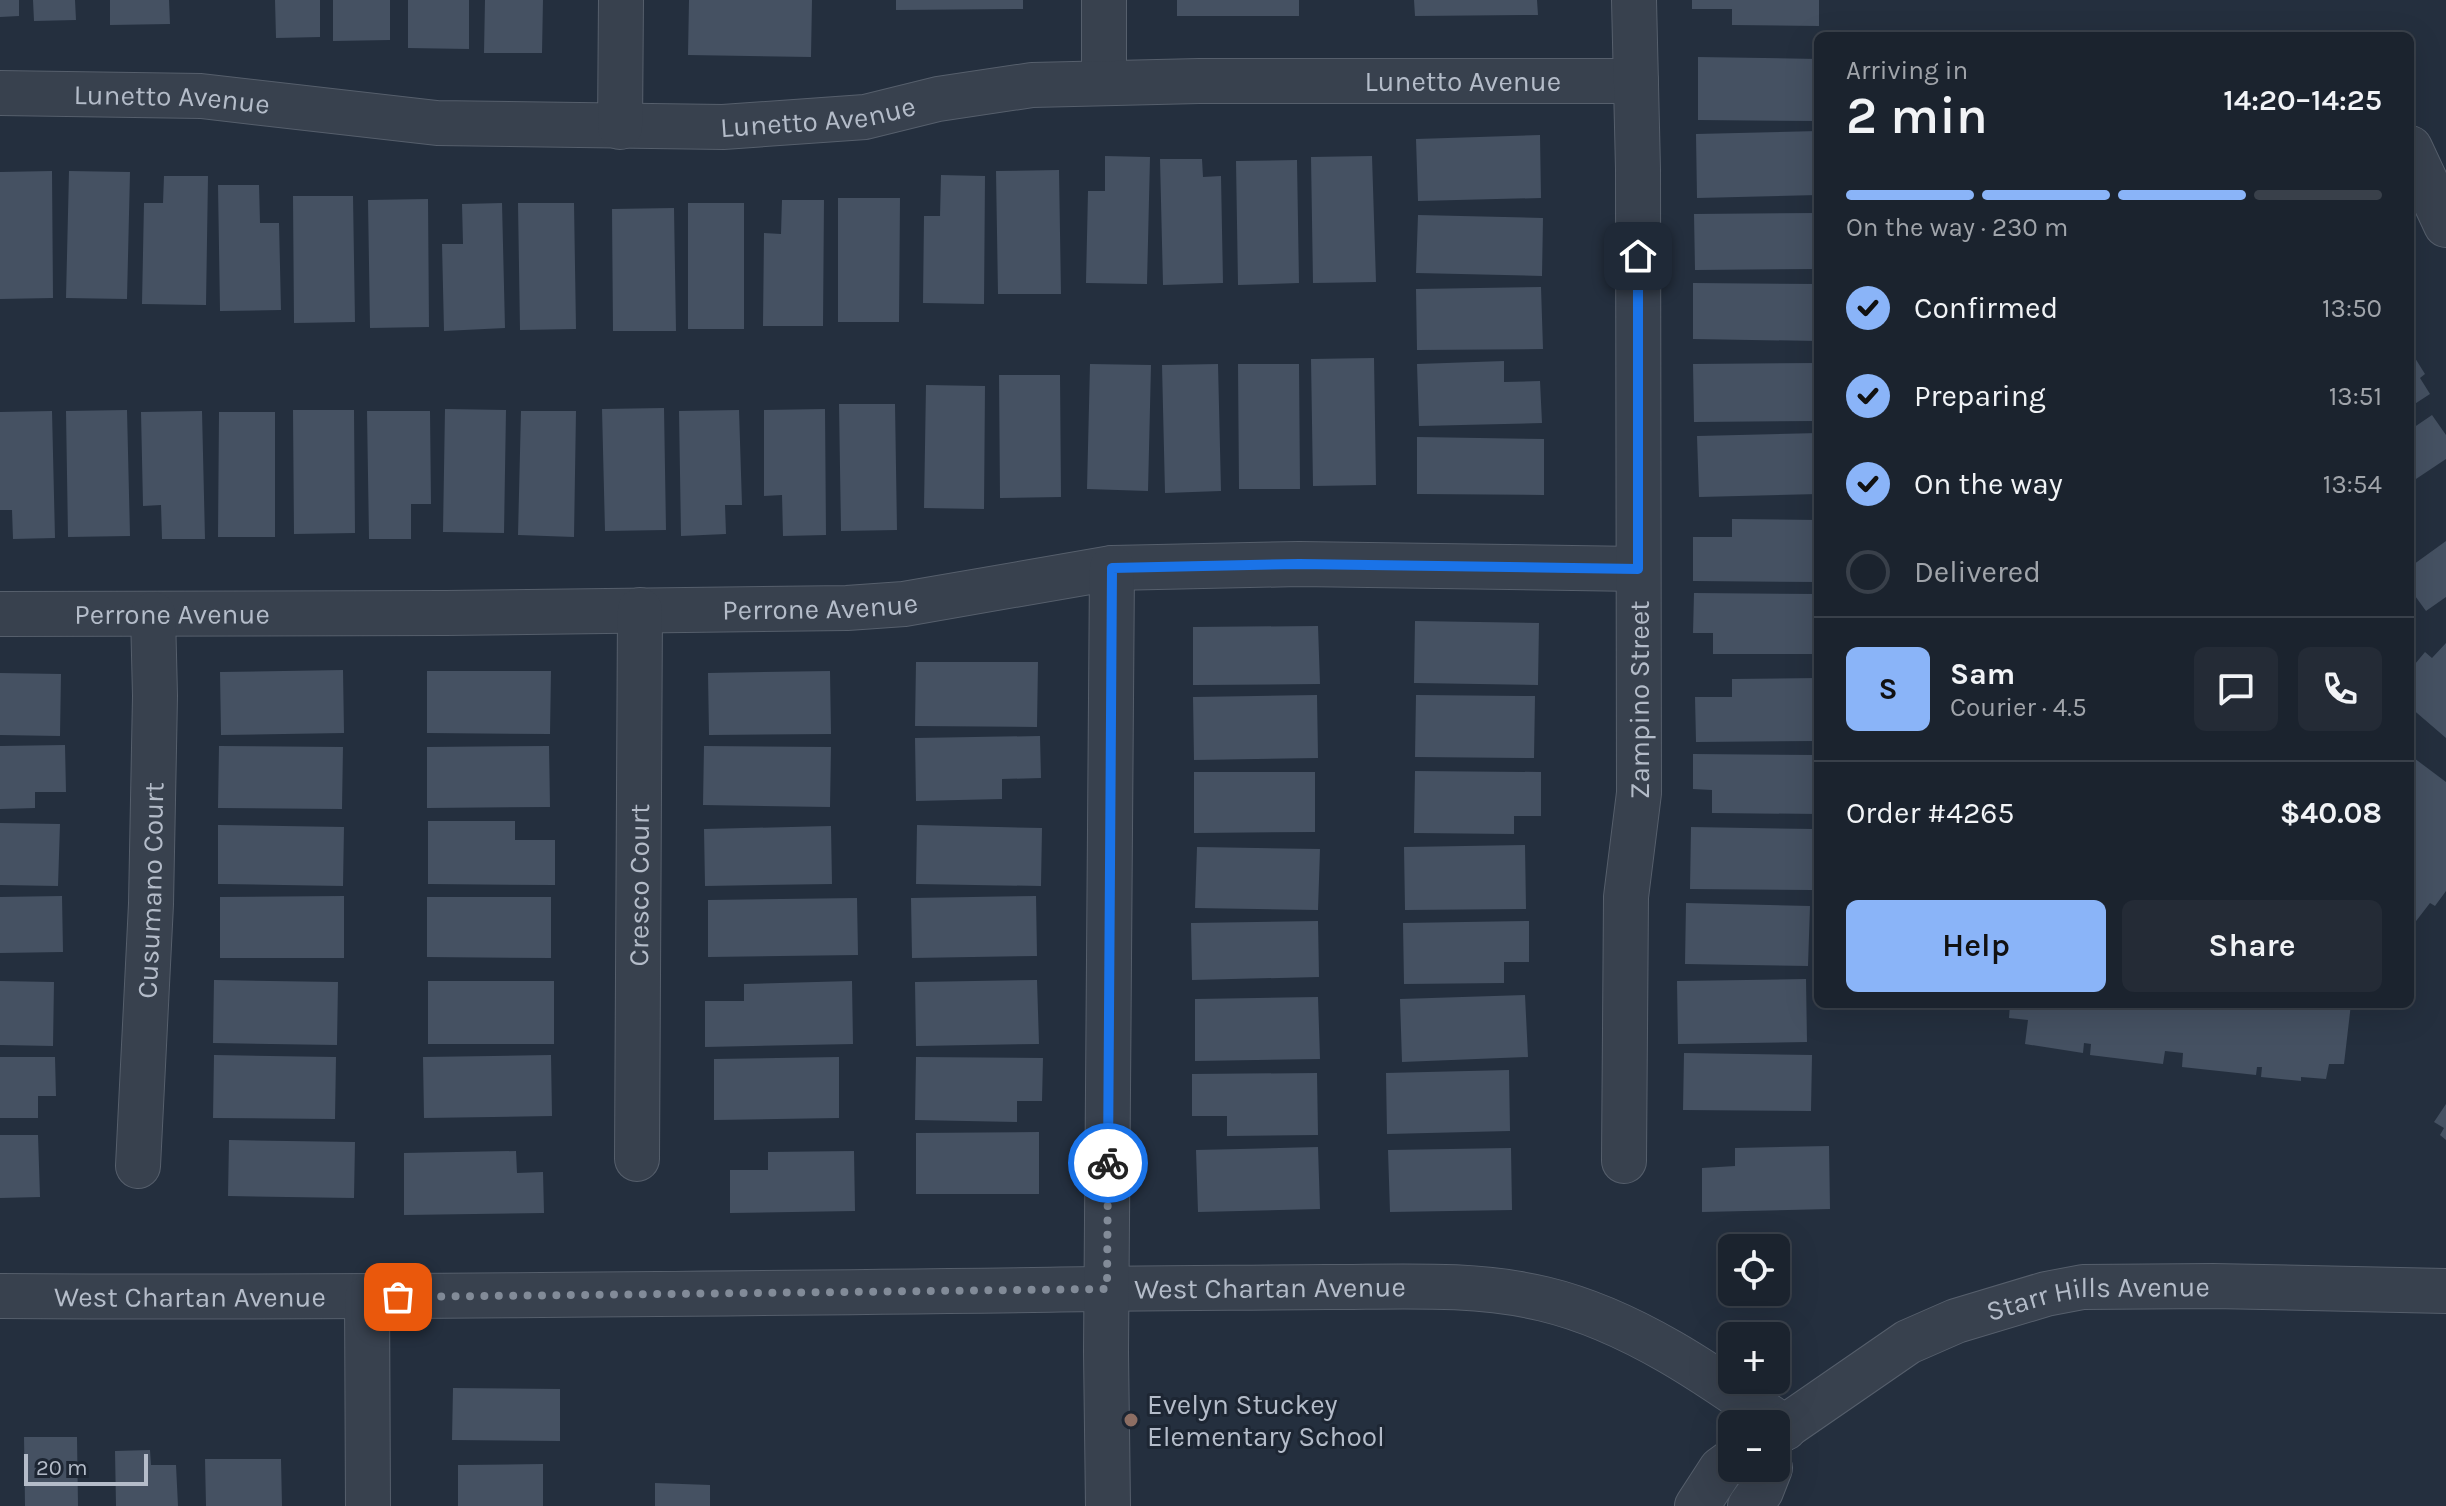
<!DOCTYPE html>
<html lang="en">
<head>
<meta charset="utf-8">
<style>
  :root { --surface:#1b232e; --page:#242b36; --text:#f1f3f6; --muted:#a0a4aa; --line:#39404a; --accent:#8ab4f8 }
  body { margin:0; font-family:Karla,sans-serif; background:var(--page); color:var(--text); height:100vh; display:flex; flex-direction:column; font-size:30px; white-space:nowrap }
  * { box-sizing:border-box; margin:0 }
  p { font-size:26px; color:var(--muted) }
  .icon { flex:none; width:44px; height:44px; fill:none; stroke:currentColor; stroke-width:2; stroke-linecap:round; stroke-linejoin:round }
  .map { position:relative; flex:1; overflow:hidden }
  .panel { position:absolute; left:1814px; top:32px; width:600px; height:976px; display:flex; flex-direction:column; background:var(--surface); border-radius:12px; box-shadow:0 8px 32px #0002,0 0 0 2px var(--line) }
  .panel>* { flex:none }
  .buttons { position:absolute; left:1718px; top:1234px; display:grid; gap:16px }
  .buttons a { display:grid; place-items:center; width:72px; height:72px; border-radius:12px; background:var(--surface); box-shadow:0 8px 32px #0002,0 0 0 2px var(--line); font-size:40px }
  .scale { position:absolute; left:24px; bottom:20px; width:124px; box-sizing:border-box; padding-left:8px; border:4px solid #b4bcc9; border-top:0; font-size:22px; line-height:28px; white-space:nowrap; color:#b4bcc9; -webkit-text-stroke:6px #1d2633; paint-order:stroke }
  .pin { position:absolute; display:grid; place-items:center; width:68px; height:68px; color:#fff; margin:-34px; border-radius:16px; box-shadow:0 4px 12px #0006 }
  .courier { position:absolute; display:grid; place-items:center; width:80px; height:80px; margin:-40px; border:6px solid #1a73e8; border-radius:50%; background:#fff; color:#222; box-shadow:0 2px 10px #0007 }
  .overview em { font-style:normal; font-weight:600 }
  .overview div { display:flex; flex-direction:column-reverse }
  .overview { display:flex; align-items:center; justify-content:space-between; height:136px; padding:0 32px }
  h1 { font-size:52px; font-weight:600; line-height:60px }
  .bar { display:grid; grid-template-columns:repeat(4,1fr); gap:12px 8px; align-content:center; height:96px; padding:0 32px }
  .bar i { height:10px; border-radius:6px; background:var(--line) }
  .bar .current { background:var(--accent) }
  .bar p { grid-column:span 4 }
  .line { display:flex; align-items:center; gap:20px; padding:0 32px; border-top:2px solid var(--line) }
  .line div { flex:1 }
  .round { display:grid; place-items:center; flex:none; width:84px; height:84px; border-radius:12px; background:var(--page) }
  ol { padding:0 32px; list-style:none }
  li { display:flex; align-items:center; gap:24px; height:88px }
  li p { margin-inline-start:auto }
  li .icon { padding:8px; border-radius:50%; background:var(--accent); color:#111; stroke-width:4 }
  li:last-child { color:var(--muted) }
  li i { width:44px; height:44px; border:4px solid var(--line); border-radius:50% }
  .cta { display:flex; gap:16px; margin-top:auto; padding:16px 32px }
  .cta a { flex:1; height:92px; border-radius:12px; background:var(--accent); color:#111; font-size:32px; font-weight:600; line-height:92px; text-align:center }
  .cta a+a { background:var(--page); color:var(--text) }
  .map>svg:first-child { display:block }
  .building { fill:#455162 }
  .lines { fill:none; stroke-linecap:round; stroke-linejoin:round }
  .minor-casing { stroke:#565f6c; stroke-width:46 }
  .minor { stroke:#38414e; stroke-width:44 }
  .done { stroke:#828b98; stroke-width:8; stroke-dasharray:0 14.4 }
  .route { stroke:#1a73e8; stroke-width:10 }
  .education-dot { fill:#8d6e63; stroke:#1d2633; stroke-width:3 }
  .labels { text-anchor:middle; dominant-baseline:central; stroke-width:6; stroke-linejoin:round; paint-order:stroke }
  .street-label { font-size:28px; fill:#b4bcc9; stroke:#1d2633 }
  .poi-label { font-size:28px; fill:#b4bcc9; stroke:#1d2633; text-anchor:start }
</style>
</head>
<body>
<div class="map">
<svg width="2446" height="1506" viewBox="0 0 2446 1506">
  <rect width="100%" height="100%" fill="#242f3e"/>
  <path class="building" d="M 0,0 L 19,0 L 19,16 L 0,17 Z
    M 33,0 L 75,0 L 76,20 L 34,21 Z
    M 110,0 L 169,0 L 170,24 L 110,25 Z
    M 275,0 L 320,0 L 320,37 L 276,38 Z
    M 333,0 L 390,0 L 390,40 L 333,41 Z
    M 408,0 L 469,0 L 469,49 L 408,48 Z
    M 485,0 L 543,0 L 542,53 L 484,53 Z
    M 689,0 L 812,0 L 811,57 L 688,55 Z
    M 896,0 L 1023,0 L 1023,9 L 896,10 Z
    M 1177,0 L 1299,0 L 1299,16 L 1177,16 Z
    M 1414,0 L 1537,0 L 1538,15 L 1415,16 Z
    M 1692,0 L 1819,0 L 1819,26 L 1732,25 L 1732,9 L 1692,9 Z
    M 1698,57 L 1818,59 L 1818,121 L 1698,120 Z
    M 1818,131 L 1818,195 L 1697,198 L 1696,134 Z
    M 1540,135 L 1541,198 L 1418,201 L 1416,139 Z
    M 1105,156 L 1150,157 L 1147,284 L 1086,283 L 1088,191 L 1105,191 Z
    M 1372,156 L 1376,282 L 1313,283 L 1311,157 Z
    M 1160,159 L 1202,159 L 1203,177 L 1221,176 L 1223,283 L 1163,285 Z
    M 1297,160 L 1299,283 L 1238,285 L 1236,161 Z
    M 1059,170 L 1061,294 L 998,294 L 996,171 Z
    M 52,171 L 53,298 L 0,299 L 0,172 Z
    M 69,171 L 130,172 L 127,299 L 66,298 Z
    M 941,175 L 985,176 L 984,304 L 923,303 L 924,216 L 940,216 Z
    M 164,176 L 208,176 L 206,305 L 142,304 L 144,203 L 163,203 Z
    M 218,185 L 259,185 L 260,223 L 279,223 L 281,310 L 220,311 Z
    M 293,196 L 353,196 L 355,322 L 294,323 Z
    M 838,198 L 900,198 L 899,322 L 838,322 Z
    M 428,199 L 429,327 L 370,328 L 368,200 Z
    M 782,200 L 824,200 L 823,326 L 763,326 L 764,233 L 781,234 Z
    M 502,203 L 505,328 L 444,331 L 442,244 L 463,244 L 462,204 Z
    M 518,203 L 574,203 L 576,329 L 520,330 Z
    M 688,203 L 744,203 L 744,329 L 688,329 Z
    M 674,208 L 676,331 L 613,331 L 612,209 Z
    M 1818,213 L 1818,269 L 1695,270 L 1694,214 Z
    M 1418,215 L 1543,218 L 1542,276 L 1416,273 Z
    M 1693,283 L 1818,284 L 1818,341 L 1693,339 Z
    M 1541,287 L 1543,349 L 1417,350 L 1416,289 Z
    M 2410,350 L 2425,374 L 2420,378 L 2430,394 L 2410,407 Z
    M 1374,358 L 1376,485 L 1313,486 L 1311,359 Z
    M 1504,361 L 1504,382 L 1540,381 L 1542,423 L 1419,426 L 1417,364 Z
    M 1818,363 L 1818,421 L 1694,422 L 1693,364 Z
    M 1090,364 L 1151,365 L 1148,491 L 1087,489 Z
    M 1218,364 L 1221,491 L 1165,493 L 1162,365 Z
    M 1238,364 L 1299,364 L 1300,489 L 1239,489 Z
    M 999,375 L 1060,375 L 1061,497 L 1000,498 Z
    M 926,385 L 985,386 L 984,509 L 924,508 Z
    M 839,404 L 895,404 L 897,530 L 841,531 Z
    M 664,408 L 666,530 L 605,531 L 602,409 Z
    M 445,409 L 506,410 L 504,533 L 443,532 Z
    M 825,409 L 826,535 L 783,536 L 782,495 L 764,496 L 764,410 Z
    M 127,410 L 130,536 L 68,537 L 66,411 Z
    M 293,410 L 354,410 L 355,533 L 294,534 Z
    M 739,410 L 742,505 L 725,505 L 726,534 L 681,536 L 679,411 Z
    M 52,411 L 55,538 L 13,539 L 12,510 L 0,510 L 0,412 Z
    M 202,411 L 205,539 L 162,539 L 161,505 L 143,506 L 141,412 Z
    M 367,411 L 430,411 L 431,504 L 411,504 L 411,539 L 369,539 Z
    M 521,411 L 576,411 L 574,537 L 518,535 Z
    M 219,412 L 275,412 L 275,537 L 218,537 Z
    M 2432,415 L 2446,435 L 2446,459 L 2410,483 L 2410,430 Z
    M 1818,433 L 1818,494 L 1699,497 L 1697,436 Z
    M 1417,437 L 1544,439 L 1544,495 L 1417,494 Z
    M 1732,519 L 1818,520 L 1818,582 L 1693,581 L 1693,537 L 1732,537 Z
    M 2446,541 L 2446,597 L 2426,611 L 2410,589 L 2410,567 Z
    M 1694,593 L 1818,594 L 1818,654 L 1713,654 L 1713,633 L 1693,633 Z
    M 1415,621 L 1539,623 L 1538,685 L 1414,683 Z
    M 1318,626 L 1320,684 L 1193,685 L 1193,627 Z
    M 2446,643 L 2446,738 L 2410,707 L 2410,670 L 2425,652 L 2432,658 Z
    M 916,662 L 1038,662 L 1037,727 L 915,726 Z
    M 343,670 L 344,733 L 221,735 L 220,672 Z
    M 427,671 L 551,671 L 550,734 L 427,733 Z
    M 830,671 L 831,734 L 709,735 L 708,673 Z
    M 0,673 L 61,674 L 60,736 L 0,735 Z
    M 1818,678 L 1818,741 L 1696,742 L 1695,697 L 1732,697 L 1732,679 Z
    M 1317,695 L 1318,758 L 1194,760 L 1193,697 Z
    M 1416,695 L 1535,696 L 1534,758 L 1415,757 Z
    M 1040,736 L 1041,778 L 1002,779 L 1002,799 L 916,801 L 915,738 Z
    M 65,745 L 66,792 L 35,792 L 35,808 L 0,809 L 0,746 Z
    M 219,746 L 343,747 L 342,809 L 218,808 Z
    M 549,746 L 550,807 L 427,808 L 427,747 Z
    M 704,746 L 831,747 L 830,807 L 703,805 Z
    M 1693,754 L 1818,755 L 1818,814 L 1712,813 L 1712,790 L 1693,789 Z
    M 2410,755 L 2446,782 L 2446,891 L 2435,906 L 2430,903 L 2413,925 L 2410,923 Z
    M 1415,771 L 1541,772 L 1541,816 L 1514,816 L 1514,834 L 1414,833 Z
    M 1194,772 L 1315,772 L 1315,832 L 1194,833 Z
    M 428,821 L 515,821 L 515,840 L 555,840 L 555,885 L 428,884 Z
    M 0,823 L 60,824 L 58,886 L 0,885 Z
    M 218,825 L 344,827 L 343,886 L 218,884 Z
    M 917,825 L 1042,828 L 1041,886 L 916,884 Z
    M 831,826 L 832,884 L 705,886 L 704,829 Z
    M 1691,827 L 1814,829 L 1813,890 L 1690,889 Z
    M 1525,845 L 1526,909 L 1405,910 L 1404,847 Z
    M 1197,847 L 1320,849 L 1318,910 L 1195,908 Z
    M 62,896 L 63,952 L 0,953 L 0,897 Z
    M 344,896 L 344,958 L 220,958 L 220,897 Z
    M 1036,896 L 1037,956 L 912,958 L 911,898 Z
    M 427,897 L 551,897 L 551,958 L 427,957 Z
    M 857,898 L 858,955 L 708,957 L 708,900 Z
    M 1686,903 L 1810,906 L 1808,966 L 1685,964 Z
    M 1318,921 L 1319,977 L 1192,980 L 1191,923 Z
    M 1529,921 L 1529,962 L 1504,962 L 1504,983 L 1404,984 L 1403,923 Z
    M 1806,979 L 1807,1042 L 1678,1044 L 1677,981 Z
    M 214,980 L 338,982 L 337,1045 L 213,1043 Z
    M 1037,980 L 1039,1044 L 916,1046 L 915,982 Z
    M 0,981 L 54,982 L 53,1046 L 0,1045 Z
    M 428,981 L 554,981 L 554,1044 L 428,1044 Z
    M 852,981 L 853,1044 L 705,1047 L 705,1001 L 744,1001 L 744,984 Z
    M 1525,995 L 1528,1057 L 1402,1062 L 1400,999 Z
    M 1318,997 L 1320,1059 L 1195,1061 L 1195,999 Z
    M 2010,1004 L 2351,1004 L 2344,1064 L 2329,1064 L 2326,1079 L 2301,1077 L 2301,1081 L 2261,1077 L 2262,1067 L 2257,1067 L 2256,1075 L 2182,1067 L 2183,1053 L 2165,1051 L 2163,1064 L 2090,1055 L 2091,1044 L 2084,1043 L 2083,1053 L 2025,1044 L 2028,1020 L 2009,1018 Z
    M 1684,1053 L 1812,1055 L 1811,1111 L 1683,1110 Z
    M 214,1055 L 336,1057 L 335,1119 L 213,1118 Z
    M 551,1055 L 552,1116 L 424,1118 L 423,1057 Z
    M 0,1057 L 55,1057 L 56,1096 L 38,1096 L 38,1118 L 0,1118 Z
    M 839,1057 L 839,1118 L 714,1120 L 714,1059 Z
    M 916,1057 L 1043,1058 L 1042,1101 L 1017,1101 L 1017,1122 L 915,1120 Z
    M 1509,1070 L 1510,1131 L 1387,1134 L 1386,1073 Z
    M 1317,1073 L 1318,1135 L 1227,1136 L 1227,1116 L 1192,1116 L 1192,1074 Z
    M 2446,1104 L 2446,1140 L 2440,1135 L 2444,1128 L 2434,1122 Z
    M 1039,1132 L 1039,1194 L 916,1194 L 916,1133 Z
    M 0,1135 L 38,1135 L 40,1197 L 0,1198 Z
    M 229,1140 L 355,1142 L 354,1198 L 228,1196 Z
    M 1829,1146 L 1830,1209 L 1702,1212 L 1702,1168 L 1735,1166 L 1735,1148 Z
    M 1318,1147 L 1320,1209 L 1198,1212 L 1196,1150 Z
    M 1511,1148 L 1512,1210 L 1390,1212 L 1388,1150 Z
    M 516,1151 L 517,1173 L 543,1172 L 544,1213 L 404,1215 L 404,1153 Z
    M 854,1151 L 855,1211 L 730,1213 L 730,1170 L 768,1170 L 768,1152 Z
    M 453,1388 L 560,1389 L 560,1441 L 452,1440 Z
    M 24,1437 L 77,1437 L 78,1506 L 25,1506 Z
    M 150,1450 L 151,1465 L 176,1465 L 178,1506 L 116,1506 L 115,1451 Z
    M 205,1459 L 281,1459 L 282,1506 L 206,1506 Z
    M 543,1464 L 543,1506 L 458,1506 L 458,1465 Z
    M 655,1483 L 710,1485 L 710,1506 L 655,1506 Z"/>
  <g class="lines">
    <g class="minor-casing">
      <g id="minor">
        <path d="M 1104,0 L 1104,83"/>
        <path id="s1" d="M 0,93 L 201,96 L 437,123 L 723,127 L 865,117 L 938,99 L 1032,85 L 1199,81 L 1636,81"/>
        <path d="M 620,127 L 621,0"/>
        <path d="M 2410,148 L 2446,225"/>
        <path id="s2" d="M 0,614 L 446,613 L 847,608 L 904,604 L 1112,568 L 1299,564 L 1638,569"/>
        <path id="s3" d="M 637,1159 L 640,610"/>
        <path id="s4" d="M 1624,1161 L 1626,897 L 1639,793 L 1638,169 L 1634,0"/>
        <path id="s5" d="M 138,1166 L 151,904 L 155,696 L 153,614"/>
        <path id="s6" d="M 0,1296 C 344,1298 689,1294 1033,1290 C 1131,1288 1228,1288 1326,1287 C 1397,1287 1474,1282 1544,1299 C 1632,1320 1712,1376 1785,1428"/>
        <path d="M 367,1298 L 368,1506"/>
        <path id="s7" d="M 1776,1433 L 1908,1342 L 1956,1321 L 2046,1294 L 2083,1287 L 2213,1286 L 2446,1291"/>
        <path d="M 1108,1506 L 1106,1352 L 1112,568"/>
        <path d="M 1697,1506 L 1721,1469 L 1732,1461"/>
        <path d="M 1750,1506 L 1761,1491 L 1770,1468"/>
      </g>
    </g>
    <use href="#minor" class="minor"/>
  </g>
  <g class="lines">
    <path class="done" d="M 398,1297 L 1107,1289 L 1108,1163"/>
    <path class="route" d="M 1108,1163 L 1112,568 L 1299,564 L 1638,569 L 1638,256"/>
  </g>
  <circle class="education-dot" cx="1131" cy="1420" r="8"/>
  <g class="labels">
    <g class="street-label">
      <text stroke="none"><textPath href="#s1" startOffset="1468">Lunetto Avenue</textPath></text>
      <text stroke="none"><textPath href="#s1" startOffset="172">Lunetto Avenue</textPath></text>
      <text stroke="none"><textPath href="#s1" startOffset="820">Lunetto Avenue</textPath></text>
      <text stroke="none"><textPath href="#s2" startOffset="820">Perrone Avenue</textPath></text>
      <text stroke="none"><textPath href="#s2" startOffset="172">Perrone Avenue</textPath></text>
      <text stroke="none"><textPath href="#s4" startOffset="462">Zampino Street</textPath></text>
      <text stroke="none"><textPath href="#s3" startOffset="274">Cresco Court</textPath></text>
      <text stroke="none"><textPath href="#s5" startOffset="276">Cusumano Court</textPath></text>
      <text stroke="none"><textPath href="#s6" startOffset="1270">West Chartan Avenue</textPath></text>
      <text stroke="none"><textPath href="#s6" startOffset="190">West Chartan Avenue</textPath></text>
      <text stroke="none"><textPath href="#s7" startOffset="358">Starr Hills Avenue</textPath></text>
    </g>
    <g class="poi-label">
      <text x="1147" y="1404">Evelyn Stuckey<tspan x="1147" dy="32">Elementary School</tspan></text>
    </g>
  </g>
</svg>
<div class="buttons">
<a><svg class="icon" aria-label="locate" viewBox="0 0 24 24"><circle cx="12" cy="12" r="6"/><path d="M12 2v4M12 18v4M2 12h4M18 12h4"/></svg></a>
<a>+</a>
<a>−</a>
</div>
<div class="scale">20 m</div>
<div class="pin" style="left:398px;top:1297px;background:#ea580c"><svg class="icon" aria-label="bag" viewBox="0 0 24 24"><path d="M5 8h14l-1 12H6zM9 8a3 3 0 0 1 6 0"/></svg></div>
<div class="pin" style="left:1638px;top:256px;background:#1f2937"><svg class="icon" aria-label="home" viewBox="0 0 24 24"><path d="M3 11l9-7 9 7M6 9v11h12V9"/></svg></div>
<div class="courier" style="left:1108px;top:1163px"><svg class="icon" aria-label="bike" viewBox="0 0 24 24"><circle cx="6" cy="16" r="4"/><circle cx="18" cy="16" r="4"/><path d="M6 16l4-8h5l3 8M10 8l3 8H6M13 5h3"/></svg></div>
<section class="panel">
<div class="overview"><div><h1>2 min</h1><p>Arriving in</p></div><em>14:20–14:25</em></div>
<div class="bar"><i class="current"></i><i class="current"></i><i class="current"></i><i></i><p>On the way · 230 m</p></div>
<ol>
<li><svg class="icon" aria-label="check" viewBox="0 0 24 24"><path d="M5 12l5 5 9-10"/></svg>Confirmed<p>13:50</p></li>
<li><svg class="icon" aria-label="check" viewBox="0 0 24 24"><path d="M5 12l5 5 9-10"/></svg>Preparing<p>13:51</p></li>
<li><svg class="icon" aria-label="check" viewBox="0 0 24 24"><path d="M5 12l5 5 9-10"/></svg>On the way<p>13:54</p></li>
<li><i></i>Delivered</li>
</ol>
<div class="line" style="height:144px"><b class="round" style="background:var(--accent);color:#111">S</b><div><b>Sam</b><p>Courier · 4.5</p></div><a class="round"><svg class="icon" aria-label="chat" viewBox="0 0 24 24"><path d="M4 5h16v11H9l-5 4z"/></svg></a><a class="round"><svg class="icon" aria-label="phone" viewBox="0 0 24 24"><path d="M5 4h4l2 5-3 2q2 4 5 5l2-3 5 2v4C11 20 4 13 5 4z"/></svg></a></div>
<div class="line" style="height:104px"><div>Order #4265</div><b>$40.08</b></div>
<div class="cta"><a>Help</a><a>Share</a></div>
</section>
</div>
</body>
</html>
